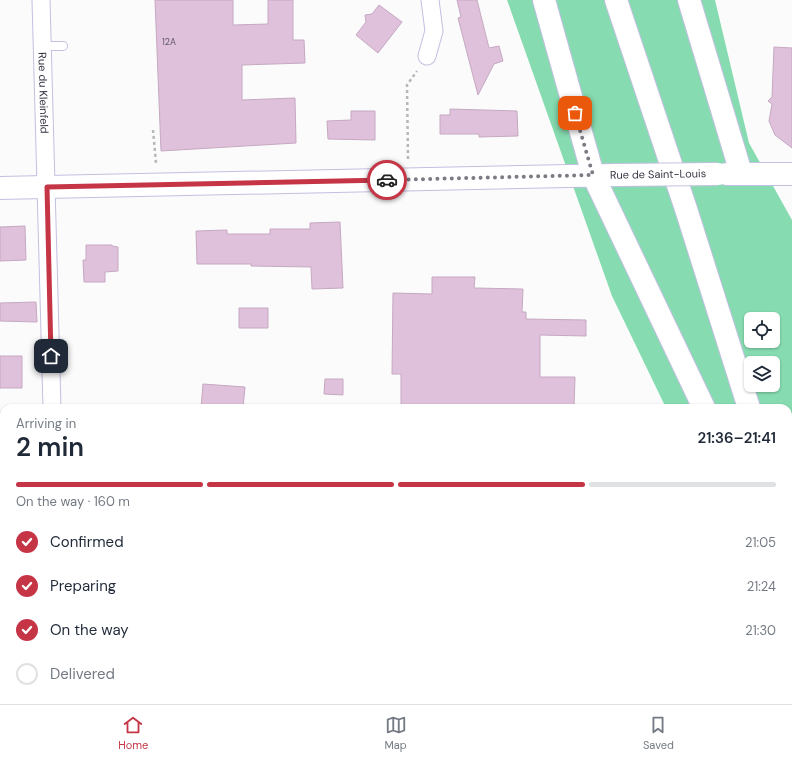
<!DOCTYPE html>
<html lang="en">
<head>
<meta charset="utf-8">
<style>
  :root { --surface:#fff; --page:#f2f2f3; --text:#1f2937; --muted:#747a83; --line:#e0e1e3; --accent:#c53546 }
  body { margin:0; font-family:"DM Sans",sans-serif; background:var(--page); color:var(--text); height:100vh; display:flex; flex-direction:column; font-size:15px; white-space:nowrap }
  * { box-sizing:border-box; margin:0 }
  p { font-size:13px; color:var(--muted) }
  .icon { flex:none; width:22px; height:22px; fill:none; stroke:currentColor; stroke-width:2; stroke-linecap:round; stroke-linejoin:round }
  .map { position:relative; flex:1; overflow:hidden }
  .drawer { position:absolute; left:0px; top:404px; width:792px; height:300px; display:flex; flex-direction:column; background:var(--surface); border-radius:12px 12px 0 0; box-shadow:0 1px 3px #0004 }
  .drawer>* { flex:none }
  .fabs { position:absolute; left:744px; top:312px; display:grid; gap:8px }
  .fabs a { display:grid; place-items:center; width:36px; height:36px; border-radius:6px; background:var(--surface); box-shadow:0 1px 3px #0004; font-size:20px }
  .pin { position:absolute; display:grid; place-items:center; width:34px; height:34px; color:#fff; margin:-17px; border-radius:8px; box-shadow:0 2px 6px #0006 }
  .courier { position:absolute; display:grid; place-items:center; width:40px; height:40px; margin:-20px; border:3px solid #c53546; border-radius:50%; background:#fff; color:#222; box-shadow:0 1px 5px #0007 }
  .head em { font-style:normal; font-weight:600 }
  .head div { display:flex; flex-direction:column-reverse }
  .head { display:flex; align-items:center; justify-content:space-between; height:68px; padding:0 16px }
  h1 { font-size:26px; font-weight:600; line-height:30px }
  .bar { display:grid; grid-template-columns:repeat(4,1fr); gap:6px 4px; align-content:center; height:48px; padding:0 16px }
  .bar i { height:5px; border-radius:3px; background:var(--line) }
  .bar .current { background:var(--accent) }
  .bar p { grid-column:span 4 }
  ol { padding:0 16px; list-style:none }
  li { display:flex; align-items:center; gap:12px; height:44px }
  li p { margin-inline-start:auto }
  li .icon { padding:4px; border-radius:50%; background:var(--accent); color:#fff; stroke-width:4 }
  li:last-child { color:var(--muted) }
  li i { width:22px; height:22px; border:2px solid var(--line); border-radius:50% }
  .menu { display:flex; justify-content:space-around; align-items:center; height:56px; border-top:1px solid var(--line); background:var(--surface); font-size:11px; color:var(--muted) }
  .menu a { display:grid; justify-items:center; gap:2px }
  .menu .current { color:var(--accent) }
  .map>svg:first-child { display:block }
  .green { fill:#86dcb0; fill-rule:evenodd }
  .building { fill:#dfc1db; stroke:#c5a8c1 }
  .lines { fill:none; stroke-linecap:round; stroke-linejoin:round }
  .lane-casing { stroke:#c3bfe1; stroke-width:10 }
  .street-casing { stroke:#c3bfe1; stroke-width:19 }
  .secondary-casing { stroke:#c3bfe1; stroke-width:24 }
  .path { stroke:#b7b6bb; stroke-width:2.5; stroke-dasharray:3 3; stroke-linecap:butt }
  .lane { stroke:#fff; stroke-width:8 }
  .street { stroke:#fff; stroke-width:17 }
  .secondary { stroke:#fff; stroke-width:22 }
  .secondary-bridge-casing { stroke:#c3bfe1; stroke-width:24; stroke-linecap:butt }
  .secondary-bridge { stroke:#fff; stroke-width:22 }
  .done { stroke:#7c7a83; stroke-width:4; stroke-dasharray:0 7.2 }
  .route { stroke:#c53546; stroke-width:5 }
  .labels { text-anchor:middle; dominant-baseline:central; stroke-width:3; stroke-linejoin:round; paint-order:stroke }
  .number-label { font-size:9px; fill:#615869 }
  .street-label { font-size:11px; fill:#373543; stroke:#fff }
</style>
</head>
<body>
<div class="map">
<svg width="792" height="704" viewBox="0 0 792 704">
  <rect width="100%" height="100%" fill="#fbfbfb"/>
  <path class="green" d="M 507,0 L 715,0 L 749,143 L 792,220 L 792,676 L 788,666 L 788,408 L 666,408 L 612,296 ZM 751,319 L 773,319 L 773,341 L 751,341 ZM 751,363 L 773,363 L 773,385 L 751,385 Z"/>
  <path class="building" d="M 155,0 L 233,0 L 233,25 L 268,24 L 268,0 L 293,0 L 293,40 L 304,40 L 305,63 L 242,65 L 242,100 L 295,98 L 296,143 L 161,151 Z
    M 457,0 L 477,0 L 489,48 L 499,46 L 503,61 L 494,64 L 478,95 L 458,18 L 461,17 Z
    M 379,5 L 402,22 L 378,53 L 356,35 L 366,22 L 365,15 L 372,14 Z
    M 774,47 L 792,48 L 792,148 L 775,135 L 769,121 L 772,104 L 768,101 L 772,97 Z
    M 450,109 L 517,111 L 518,136 L 479,137 L 479,134 L 440,134 L 440,115 L 450,115 Z
    M 351,111 L 375,111 L 375,140 L 328,139 L 327,121 L 351,120 Z
    M 340,222 L 343,288 L 312,289 L 311,267 L 251,266 L 251,264 L 197,264 L 196,231 L 227,230 L 227,234 L 270,234 L 270,229 L 310,229 L 310,223 Z
    M 25,226 L 26,260 L 0,261 L 0,227 Z
    M 86,245 L 112,245 L 112,246 L 118,247 L 118,271 L 105,272 L 105,282 L 84,282 L 83,260 L 86,260 Z
    M 432,277 L 475,277 L 474,288 L 523,289 L 522,312 L 526,312 L 526,319 L 586,320 L 586,336 L 540,335 L 540,377 L 575,377 L 574,408 L 401,406 L 401,374 L 392,374 L 393,293 L 432,294 Z
    M 36,302 L 37,322 L 0,321 L 0,303 Z
    M 239,308 L 268,308 L 268,328 L 239,328 Z
    M 0,356 L 22,356 L 22,388 L 0,388 Z
    M 325,379 L 343,379 L 343,395 L 324,394 Z
    M 203,384 L 245,387 L 243,408 L 201,408 Z"/>
  <g class="lines">
    <g class="lane-casing">
      <path id="lane" d="M 42,46 L 63,46"/>
    </g>
    <g class="street-casing">
      <g id="street">
        <path id="s1" d="M 41,0 L 52,408"/>
        <path d="M 427,56 L 434,31 L 430,0"/>
        <path d="M 0,571 L 4,571"/>
        <path d="M 49,704 L 49,700"/>
      </g>
    </g>
    <g class="secondary-casing">
      <path id="secondary" d="M 544,0 L 593,175 L 704,408
        M 616,0 L 686,209 L 749,408
        M 689,0 L 741,173
        M 727,174 L 792,174
        M 0,188 L 616,175
        M 788,531 L 792,543
        M 788,602 L 792,614"/>
    </g>
    <path class="path" d="M 153,130 L 156,163
      M 408,159 L 407,85 L 417,71"/>
    <use href="#lane" class="lane"/>
    <use href="#street" class="street"/>
    <use href="#secondary" class="secondary"/>
    <g class="secondary-bridge-casing">
      <path id="secondary-bridge" d="M 616,175 L 718,174"/>
    </g>
    <use href="#secondary-bridge" class="secondary-bridge"/>
  </g>
  <g class="lines">
    <path class="done" d="M 387,180 L 593,175 L 575,113"/>
    <path class="route" d="M 51,356 L 47,187 L 387,180"/>
  </g>
  <g class="labels">
    <g class="number-label">
      <text x="169" y="42">12A</text>
    </g>
    <g class="street-label">
      <text stroke="none"><textPath href="#s1" startOffset="93">Rue du Kleinfeld</textPath></text>
      <text transform="translate(658 174) rotate(-1)">Rue de Saint-Louis</text>
    </g>
  </g>
</svg>
<div class="fabs">
<a><svg class="icon" aria-label="locate" viewBox="0 0 24 24"><circle cx="12" cy="12" r="6"/><path d="M12 2v4M12 18v4M2 12h4M18 12h4"/></svg></a>
<a><svg class="icon" aria-label="layers" viewBox="0 0 24 24"><path d="M12 4l9 5-9 5-9-5zM3 14l9 5 9-5"/></svg></a>
</div>
<div class="pin" style="left:575px;top:113px;background:#ea580c"><svg class="icon" aria-label="bag" viewBox="0 0 24 24"><path d="M5 8h14l-1 12H6zM9 8a3 3 0 0 1 6 0"/></svg></div>
<div class="pin" style="left:51px;top:356px;background:#1f2937"><svg class="icon" aria-label="home" viewBox="0 0 24 24"><path d="M3 11l9-7 9 7M6 9v11h12V9"/></svg></div>
<div class="courier" style="left:387px;top:180px"><svg class="icon" aria-label="car" viewBox="0 0 24 24"><path d="M5 17H2v-5l4-1 3-4h7l3 4 3 1v5h-3M9 17h6M6 11h13"/><circle cx="7" cy="17" r="2"/><circle cx="17" cy="17" r="2"/></svg></div>
<section class="drawer">
<div class="head"><div><h1>2 min</h1><p>Arriving in</p></div><em>21:36–21:41</em></div>
<div class="bar"><i class="current"></i><i class="current"></i><i class="current"></i><i></i><p>On the way · 160 m</p></div>
<ol>
<li><svg class="icon" aria-label="check" viewBox="0 0 24 24"><path d="M5 12l5 5 9-10"/></svg>Confirmed<p>21:05</p></li>
<li><svg class="icon" aria-label="check" viewBox="0 0 24 24"><path d="M5 12l5 5 9-10"/></svg>Preparing<p>21:24</p></li>
<li><svg class="icon" aria-label="check" viewBox="0 0 24 24"><path d="M5 12l5 5 9-10"/></svg>On the way<p>21:30</p></li>
<li><i></i>Delivered</li>
</ol>
</section>
</div>
<nav class="menu">
<a class="current"><svg class="icon" aria-label="home" viewBox="0 0 24 24"><path d="M3 11l9-7 9 7M6 9v11h12V9"/></svg>Home</a>
<a><svg class="icon" aria-label="map" viewBox="0 0 24 24"><path d="M3 6l6-2 6 2 6-2v14l-6 2-6-2-6 2zM9 4v14M15 6v14"/></svg>Map</a>
<a><svg class="icon" aria-label="saved" viewBox="0 0 24 24"><path d="M7 4h10v16l-5-4-5 4z"/></svg>Saved</a>
</nav>
</body>
</html>
